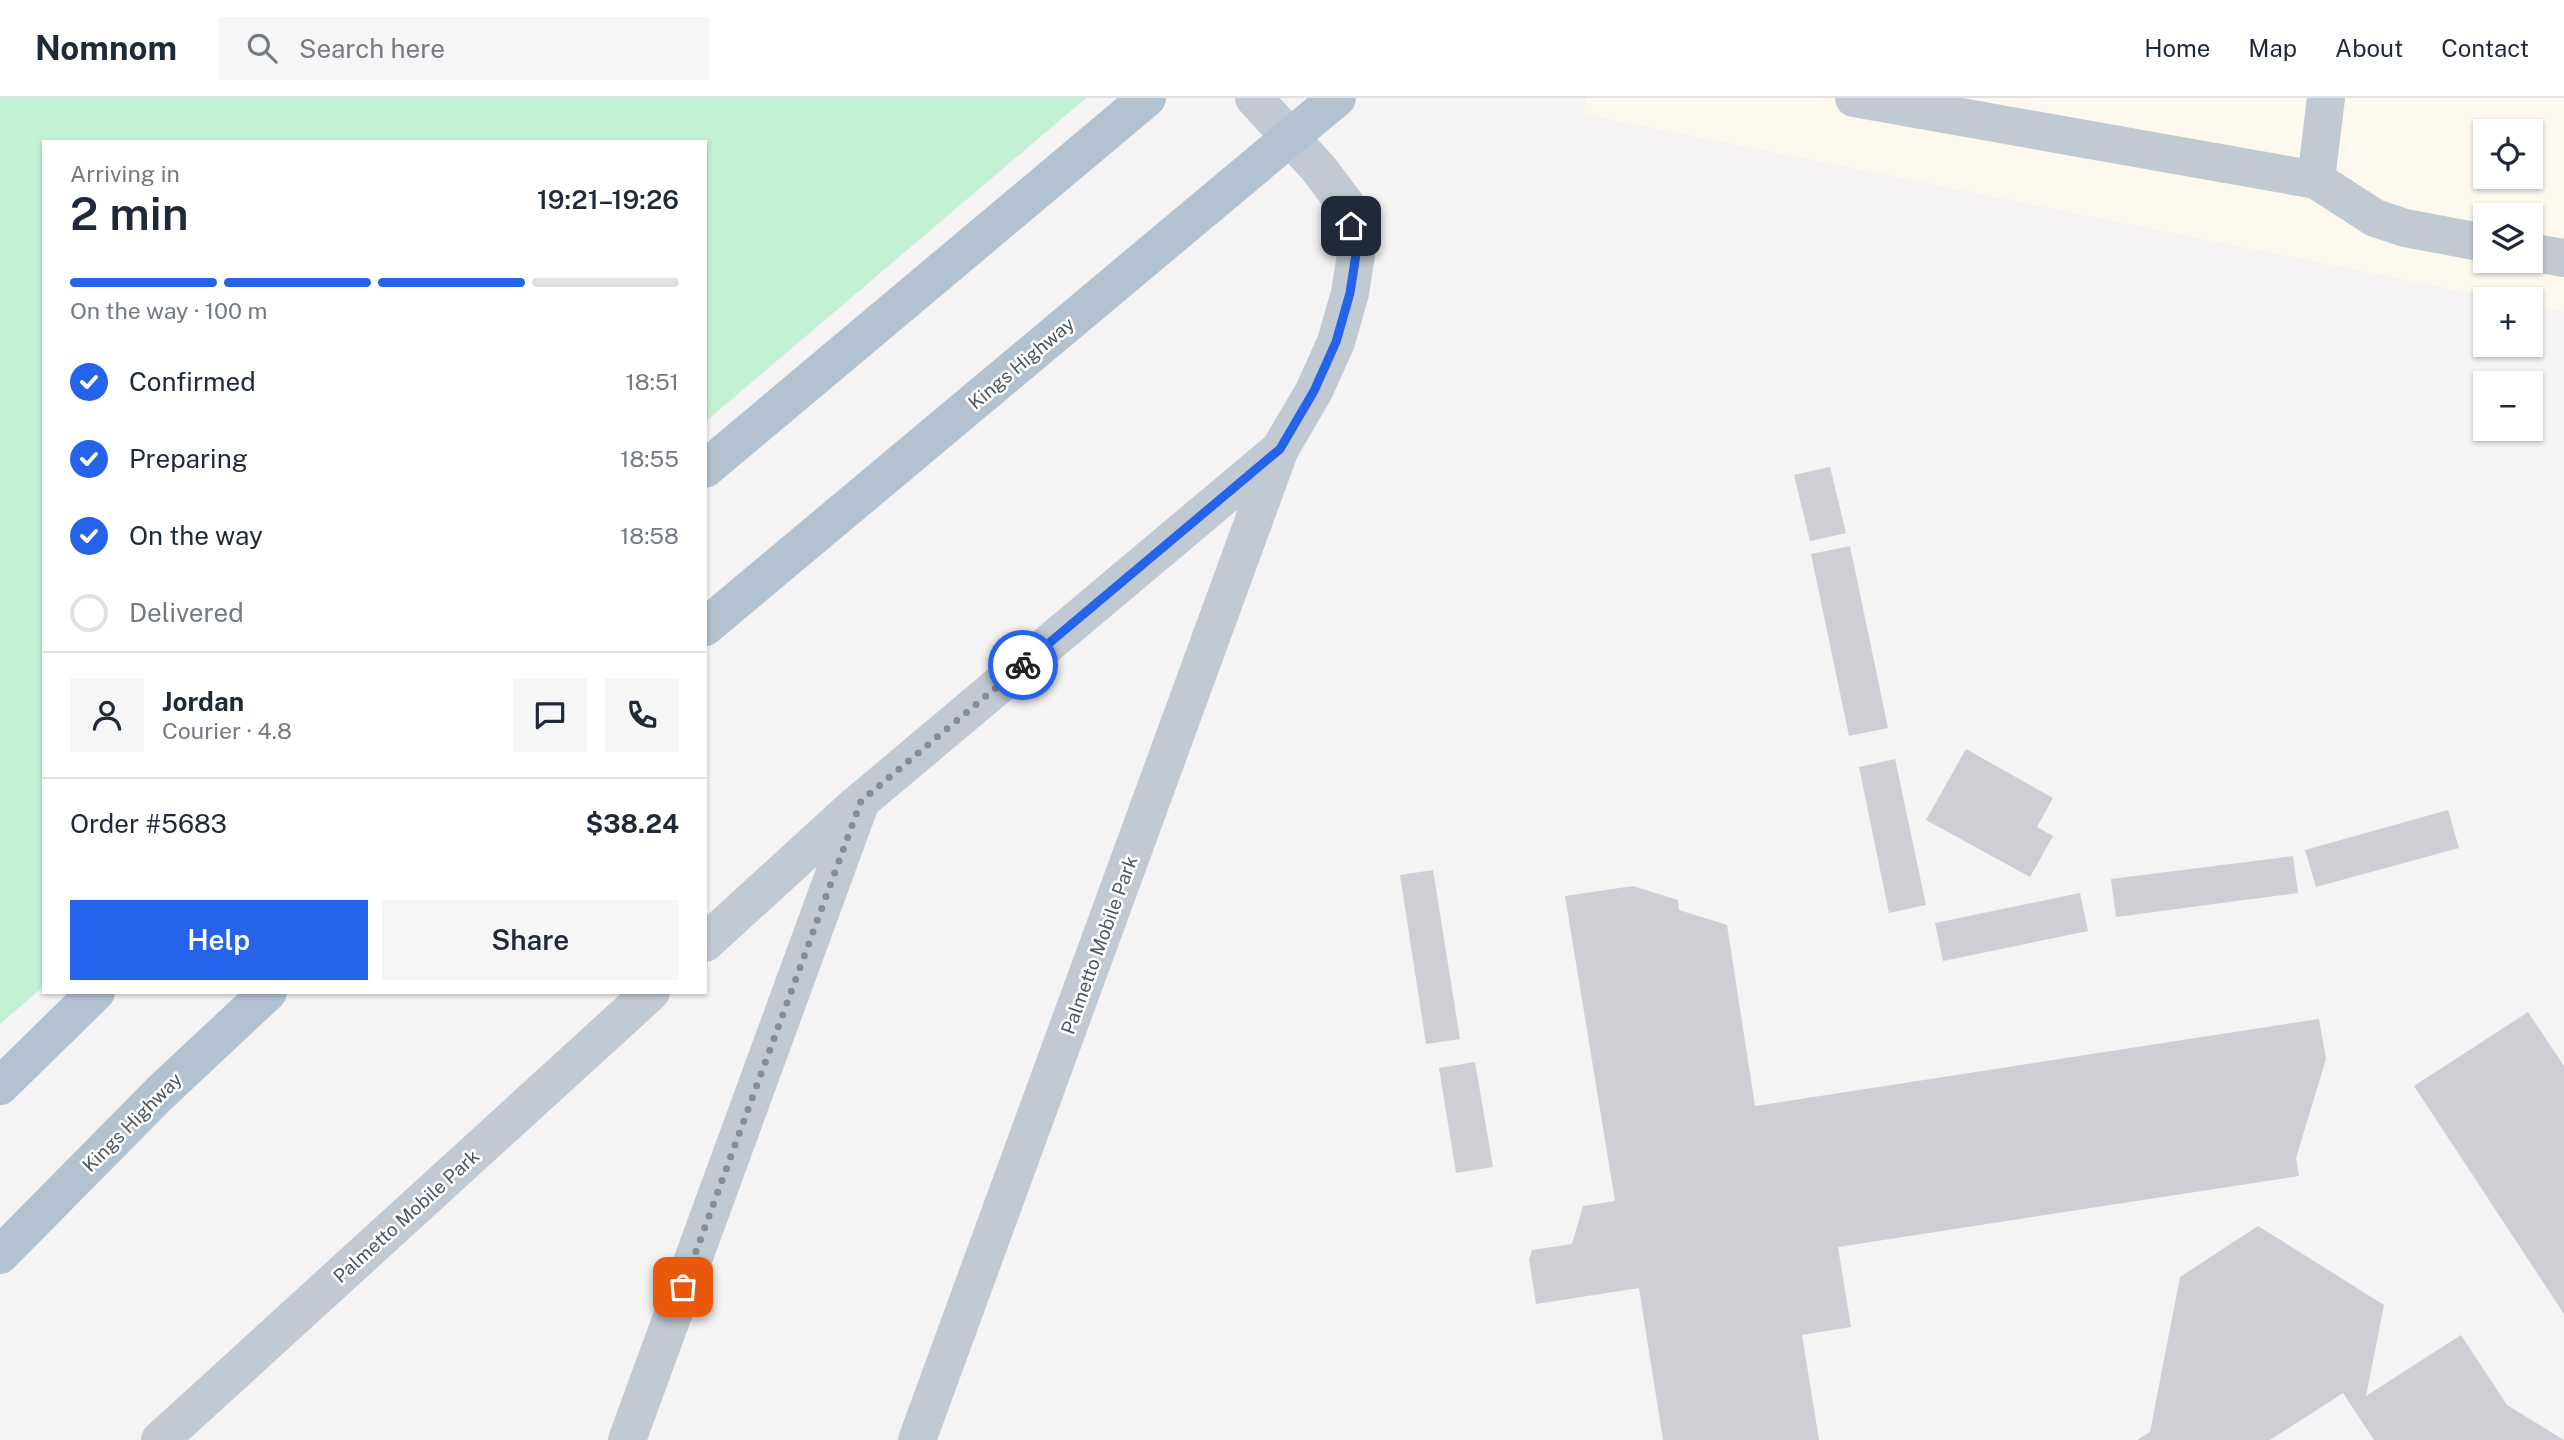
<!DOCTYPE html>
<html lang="en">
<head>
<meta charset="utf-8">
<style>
  :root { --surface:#fff; --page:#f6f6f7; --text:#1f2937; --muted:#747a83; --line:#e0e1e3; --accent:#2563eb }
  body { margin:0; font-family:"Public Sans",sans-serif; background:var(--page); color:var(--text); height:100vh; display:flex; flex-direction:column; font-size:26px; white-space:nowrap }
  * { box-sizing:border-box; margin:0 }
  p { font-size:23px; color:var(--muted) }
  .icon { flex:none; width:38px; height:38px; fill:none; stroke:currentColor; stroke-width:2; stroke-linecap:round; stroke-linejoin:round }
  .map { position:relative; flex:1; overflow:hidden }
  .panel { position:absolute; left:42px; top:42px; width:665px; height:854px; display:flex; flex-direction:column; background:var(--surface); border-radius:0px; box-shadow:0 2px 5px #0004 }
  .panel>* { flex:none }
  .buttons { position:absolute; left:2473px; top:21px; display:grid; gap:14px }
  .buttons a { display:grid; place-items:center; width:70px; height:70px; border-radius:0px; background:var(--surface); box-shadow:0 2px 5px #0004; font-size:35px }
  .pin { position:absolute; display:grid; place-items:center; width:60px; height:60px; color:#fff; margin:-30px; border-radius:14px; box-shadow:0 4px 10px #0006 }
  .courier { position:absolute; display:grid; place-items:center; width:70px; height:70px; margin:-35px; border:5px solid #2563eb; border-radius:50%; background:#fff; color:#222; box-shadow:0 2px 9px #0007 }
  .headline em { font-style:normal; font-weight:600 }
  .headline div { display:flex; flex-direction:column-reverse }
  .headline { display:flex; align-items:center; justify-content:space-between; height:119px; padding:0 28px }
  h1 { font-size:46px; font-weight:600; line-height:52px }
  .bar { display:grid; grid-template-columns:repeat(4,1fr); gap:10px 7px; align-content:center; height:84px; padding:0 28px }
  .bar i { height:9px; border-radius:5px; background:var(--line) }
  .bar .selected { background:var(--accent) }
  .bar p { grid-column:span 4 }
  .line { display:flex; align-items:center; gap:18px; padding:0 28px; border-top:2px solid var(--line) }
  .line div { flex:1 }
  .round { display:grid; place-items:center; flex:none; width:74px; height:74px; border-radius:0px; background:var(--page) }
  ol { padding:0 28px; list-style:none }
  li { display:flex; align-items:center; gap:21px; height:77px }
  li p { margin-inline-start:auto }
  li .icon { padding:7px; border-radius:50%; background:var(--accent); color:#fff; stroke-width:4 }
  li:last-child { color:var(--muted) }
  li i { width:38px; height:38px; border:4px solid var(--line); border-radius:50% }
  .button { display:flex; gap:14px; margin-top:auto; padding:14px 28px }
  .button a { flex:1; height:80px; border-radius:0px; background:var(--accent); color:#fff; font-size:28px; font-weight:600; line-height:80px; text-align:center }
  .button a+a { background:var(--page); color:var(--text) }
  header { display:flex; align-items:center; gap:42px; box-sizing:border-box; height:98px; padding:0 35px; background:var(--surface); border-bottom:2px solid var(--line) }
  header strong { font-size:33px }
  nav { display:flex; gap:38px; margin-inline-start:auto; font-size:24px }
  .search { width:490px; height:63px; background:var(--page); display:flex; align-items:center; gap:18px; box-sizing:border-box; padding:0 24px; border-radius:0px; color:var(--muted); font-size:26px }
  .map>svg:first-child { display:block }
  .commercial { fill:#fdf9ef; fill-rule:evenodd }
  .green { fill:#c3f1d5 }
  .building { fill:#cdcfd5 }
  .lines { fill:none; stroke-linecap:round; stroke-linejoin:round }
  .minor { stroke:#c1cad2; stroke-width:38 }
  .major { stroke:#b3c2d1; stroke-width:38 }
  .done { stroke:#868d94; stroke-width:7; stroke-dasharray:0 12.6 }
  .route { stroke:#2563eb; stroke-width:9 }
  .labels { text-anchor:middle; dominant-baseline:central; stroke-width:5; stroke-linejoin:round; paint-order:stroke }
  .street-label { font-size:19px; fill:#4a5661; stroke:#fff }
</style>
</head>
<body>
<header>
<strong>Nomnom</strong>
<div class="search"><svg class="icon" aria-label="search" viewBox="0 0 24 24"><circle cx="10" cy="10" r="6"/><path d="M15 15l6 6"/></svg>Search here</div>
<nav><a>Home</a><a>Map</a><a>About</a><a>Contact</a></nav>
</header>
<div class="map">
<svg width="2564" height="1342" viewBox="0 0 2564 1342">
  <rect width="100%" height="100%" fill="#f5f3f3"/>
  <path class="commercial" d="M 1587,0 L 2564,0 L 2564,214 L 2531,207 L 2530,201 L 2500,201 L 1582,16 ZM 2485,33 L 2530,33 L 2530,79 L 2485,79 ZM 2485,117 L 2530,117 L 2530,163 L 2485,163 Z"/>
  <path class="green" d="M 0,0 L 1086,0 L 705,324 L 705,44 L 44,44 L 44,888 L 0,926 Z"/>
  <path class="building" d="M 1830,369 L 1846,435 L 1810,443 L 1794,377 Z
    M 1850,448 L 1888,630 L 1849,638 L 1811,456 Z
    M 1966,651 L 2053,700 L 2037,729 L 2053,738 L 2030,779 L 1926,722 Z
    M 1895,661 L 1926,807 L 1889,815 L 1859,669 Z
    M 2448,712 L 2459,750 L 2316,789 L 2305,752 Z
    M 2293,758 L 2298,795 L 2116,819 L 2111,781 Z
    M 1433,772 L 1460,941 L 1426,946 L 1400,777 Z
    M 1633,788 L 1678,802 L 1679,812 L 1727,827 L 1755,1008 L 2319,921 L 2326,961 L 2296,1060 L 2299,1078 L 1838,1149 L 1851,1229 L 1802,1237 L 1819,1342 L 1663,1342 L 1639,1190 L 1536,1206 L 1529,1161 L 1532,1152 L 1572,1146 L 1583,1108 L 1615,1103 L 1565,798 Z
    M 2080,795 L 2088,833 L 1943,863 L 1935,825 Z
    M 2528,914 L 2564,968 L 2564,1216 L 2414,988 Z
    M 1475,964 L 1493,1069 L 1456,1075 L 1439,970 Z
    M 2258,1128 L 2384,1207 L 2366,1298 L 2461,1237 L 2507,1307 L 2564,1342 L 2374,1342 L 2343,1295 L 2270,1342 L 2137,1342 L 2150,1334 L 2180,1179 Z"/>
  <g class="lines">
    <path class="minor" d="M 1854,0 L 2316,82 L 2326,0
      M 2316,82 L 2375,120 L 2405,130 L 2485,145
      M 2530,154 L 2564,160
      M 705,845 L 856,707
      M 160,1342 L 651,894
      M 627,1342 L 861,703 L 1279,352
      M 917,1342 L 1280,351 L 1314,293 L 1336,244 L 1350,195 L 1357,150 L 1346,107 L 1319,71 L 1254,0"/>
    <path class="major" d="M 705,371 L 1147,0
      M 705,529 L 1337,0
      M 0,988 L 96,894
      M 0,1157 L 160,995 L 268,894"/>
  </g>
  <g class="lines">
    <path class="done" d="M 683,1189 L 861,703 L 1023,567"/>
    <path class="route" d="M 1023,567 L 1280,351 L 1314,293 L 1336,244 L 1350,195 L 1357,150 L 1351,128"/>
  </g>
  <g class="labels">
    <g class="street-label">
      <text transform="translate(1021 265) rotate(-40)">Kings Highway</text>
      <text transform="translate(1099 847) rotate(-70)">Palmetto Mobile Park</text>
      <text transform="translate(132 1024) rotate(-45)">Kings Highway</text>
      <text transform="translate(406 1118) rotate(-42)">Palmetto Mobile Park</text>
    </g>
  </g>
</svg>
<div class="buttons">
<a><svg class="icon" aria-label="locate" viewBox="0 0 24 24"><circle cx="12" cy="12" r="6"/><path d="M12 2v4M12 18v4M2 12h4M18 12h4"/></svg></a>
<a><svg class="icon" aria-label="layers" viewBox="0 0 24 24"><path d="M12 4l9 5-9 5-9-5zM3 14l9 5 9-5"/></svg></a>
<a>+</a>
<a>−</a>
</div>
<div class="pin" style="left:683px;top:1189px;background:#ea580c"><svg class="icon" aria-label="bag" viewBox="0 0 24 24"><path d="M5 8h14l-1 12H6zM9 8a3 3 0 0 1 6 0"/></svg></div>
<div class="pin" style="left:1351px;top:128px;background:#1f2937"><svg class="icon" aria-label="home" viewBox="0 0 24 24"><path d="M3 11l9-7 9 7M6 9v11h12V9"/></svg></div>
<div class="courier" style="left:1023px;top:567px"><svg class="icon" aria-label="bike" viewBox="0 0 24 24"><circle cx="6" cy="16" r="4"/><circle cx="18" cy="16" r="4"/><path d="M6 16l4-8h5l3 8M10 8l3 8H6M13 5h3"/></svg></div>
<section class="panel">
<div class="headline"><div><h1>2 min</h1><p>Arriving in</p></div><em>19:21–19:26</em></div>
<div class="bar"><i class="selected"></i><i class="selected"></i><i class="selected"></i><i></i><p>On the way · 100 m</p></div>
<ol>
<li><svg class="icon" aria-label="check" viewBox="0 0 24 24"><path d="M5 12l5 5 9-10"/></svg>Confirmed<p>18:51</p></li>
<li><svg class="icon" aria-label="check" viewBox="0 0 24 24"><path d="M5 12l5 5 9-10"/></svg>Preparing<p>18:55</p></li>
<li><svg class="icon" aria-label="check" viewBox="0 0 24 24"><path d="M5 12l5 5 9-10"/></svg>On the way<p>18:58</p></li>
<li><i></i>Delivered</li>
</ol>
<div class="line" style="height:126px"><a class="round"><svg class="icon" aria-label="person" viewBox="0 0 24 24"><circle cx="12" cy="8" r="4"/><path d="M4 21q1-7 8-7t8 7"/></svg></a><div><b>Jordan</b><p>Courier · 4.8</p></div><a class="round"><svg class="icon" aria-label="chat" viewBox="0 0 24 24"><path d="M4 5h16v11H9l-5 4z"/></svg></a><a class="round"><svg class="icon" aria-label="phone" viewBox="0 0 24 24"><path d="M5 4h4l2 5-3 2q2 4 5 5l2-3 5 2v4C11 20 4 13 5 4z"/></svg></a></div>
<div class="line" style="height:91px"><div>Order #5683</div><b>$38.24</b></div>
<div class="button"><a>Help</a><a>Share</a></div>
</section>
</div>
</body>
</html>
